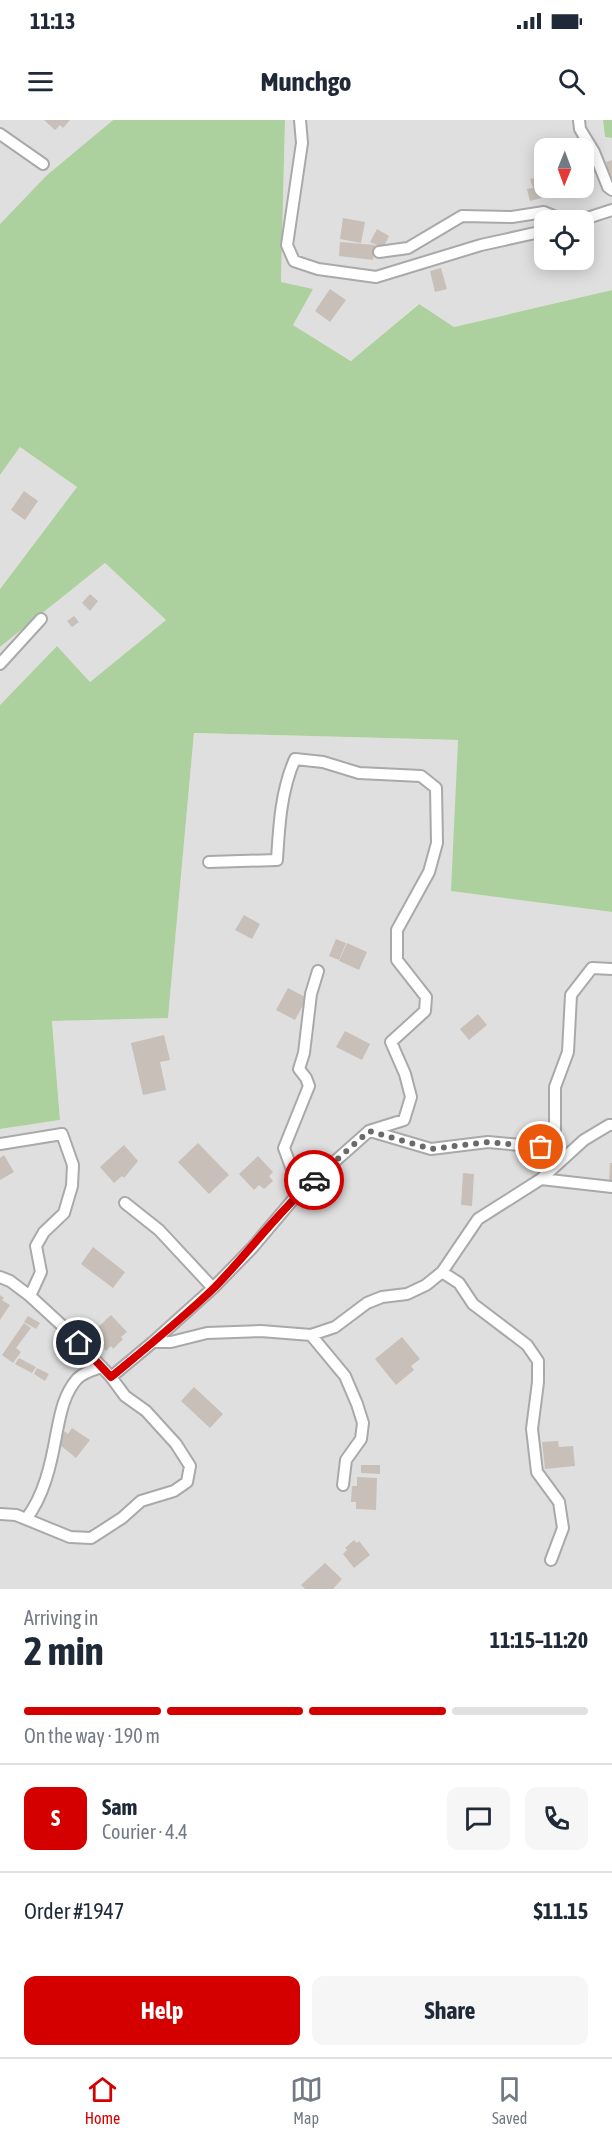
<!DOCTYPE html>
<html lang="en">
<head>
<meta charset="utf-8">
<style>
  :root { --surface:#fff; --page:#f6f6f7; --text:#1f2937; --muted:#747a83; --line:#e0e1e3; --accent:#d40000 }
  body { margin:0; font-family:"Asap Condensed",sans-serif; background:var(--page); color:var(--text); height:100vh; display:flex; flex-direction:column; font-size:22px; white-space:nowrap }
  * { box-sizing:border-box; margin:0 }
  p { font-size:20px; color:var(--muted) }
  .icon { flex:none; width:33px; height:33px; fill:none; stroke:currentColor; stroke-width:2; stroke-linecap:round; stroke-linejoin:round }
  .map { position:relative; height:1469px; overflow:hidden }
  .side { display:flex; flex-direction:column; background:var(--surface); flex:1 }
  .side>* { flex:none }
  .needle { width:39px; rotate:181deg }
  .buttons { position:absolute; left:534px; top:18px; display:grid; gap:12px }
  .buttons a { display:grid; place-items:center; width:60px; height:60px; border-radius:12px; background:var(--surface); box-shadow:0 3px 15px #0003; font-size:30px }
  .pin { position:absolute; display:grid; place-items:center; width:51px; height:51px; color:#fff; margin:-26px; border:3px solid #fff; border-radius:50%; box-shadow:0 2px 6px #0007 }
  .courier { position:absolute; display:grid; place-items:center; width:60px; height:60px; margin:-30px; border:4px solid #d40000; border-radius:50%; background:#fff; color:#222; box-shadow:0 2px 8px #0007 }
  .summary em { font-style:normal; font-weight:700 }
  .summary div { display:flex; flex-direction:column-reverse }
  .summary { display:flex; align-items:center; justify-content:space-between; height:102px; padding:0 24px }
  h1 { font-size:39px; font-weight:700; line-height:45px }
  .bar { display:grid; grid-template-columns:repeat(4,1fr); gap:9px 6px; align-content:center; height:72px; padding:0 24px }
  .bar i { height:8px; border-radius:4px; background:var(--line) }
  .bar .on { background:var(--accent) }
  .bar p { grid-column:span 4 }
  .line { display:flex; align-items:center; gap:15px; padding:0 24px; border-top:2px solid var(--line) }
  .line div { flex:1 }
  .round { display:grid; place-items:center; flex:none; width:63px; height:63px; border-radius:12px; background:var(--page) }
  .action { display:flex; gap:12px; margin-top:auto; padding:12px 24px }
  .action a { flex:1; height:69px; border-radius:12px; background:var(--accent); color:#fff; font-size:24px; font-weight:700; line-height:69px; text-align:center }
  .action a+a { background:var(--page); color:var(--text) }
  .status { display:flex; justify-content:space-between; align-items:center; height:42px; padding:0 30px; background:var(--surface); direction:ltr }
  .status svg { height:16px; fill:currentColor }
  header { display:flex; justify-content:space-between; align-items:center; height:78px; padding:0 24px; background:var(--surface); font-size:27px; font-weight:700 }
  .menu { display:flex; justify-content:space-around; align-items:center; height:84px; border-top:2px solid var(--line); background:var(--surface); font-size:16px; color:var(--muted) }
  .menu a { display:grid; justify-items:center; gap:3px }
  .menu .on { color:var(--accent) }
  .map>svg:first-child { display:block }
  .residential { fill:#e0dfdf; fill-rule:evenodd }
  .forest { fill:#add19e }
  .building { fill:#c7bfb8 }
  .lines { fill:none; stroke-linecap:round; stroke-linejoin:round }
  .street-casing { stroke:#a9a9a9; stroke-width:14 }
  .street { stroke:#fff; stroke-width:10 }
  .done { stroke:#6b6a68; stroke-width:6; stroke-dasharray:0 10.8 }
  .route { stroke:#d40000; stroke-width:8 }
</style>
</head>
<body>
<div class="status"><b>11:13</b><svg viewBox="0 0 49 12"><path d="M0 12V9h3v3zM5 12V6h3v6zM10 12V3h3v9zM15 12V0h3v12zM26 1h20v11H26zM47 4h2v5h-2z"/></svg></div>
<header><svg class="icon" aria-label="menu" viewBox="0 0 24 24"><path d="M4 6h16M4 12h16M4 18h16"/></svg>Munchgo<svg class="icon" aria-label="search" viewBox="0 0 24 24"><circle cx="10" cy="10" r="6"/><path d="M15 15l6 6"/></svg></header>
<div class="map">
<svg width="612" height="1469" viewBox="0 0 612 1469">
  <rect width="100%" height="100%" fill="#f2efe9"/>
  <path class="residential" d="M 0,0 L 113,0 L 47,55 L 0,104 Z
    M 285,0 L 603,0 L 605,17 L 612,18 L 612,170 L 454,207 L 418,184 L 352,241 L 293,205 L 281,163 ZM 544,28 L 584,28 L 584,68 L 544,68 ZM 544,100 L 584,100 L 584,140 L 544,140 Z
    M 20,327 L 77,367 L 0,469 L 0,355 Z
    M 105,443 L 166,500 L 90,562 L 57,526 L 0,585 L 0,527 Z
    M 194,613 L 458,620 L 452,771 L 612,792 L 612,1469 L 0,1469 L 0,1009 L 60,1000 L 52,901 L 168,897 Z"/>
  <path class="forest" d="M 113,0 L 285,0 L 281,162 L 313,169 L 293,205 L 351,241 L 419,184 L 454,207 L 612,170 L 612,792 L 451,771 L 458,620 L 194,613 L 168,898 L 52,901 L 60,1000 L 0,1009 L 0,585 L 57,526 L 90,562 L 166,500 L 105,443 L 0,527 L 0,469 L 77,367 L 20,327 L 0,355 L 0,104 L 47,55 Z
    M 603,0 L 612,0 L 612,18 L 605,17 Z"/>
  <path class="building" d="M 44,0 L 70,0 L 63,8 L 60,5 L 55,10 Z
    M 612,40 L 612,63 L 611,63 L 606,42 Z
    M 544,56 L 544,68 L 551,68 L 553,75 L 530,81 L 527,69 L 533,68 L 530,59 Z
    M 343,98 L 365,102 L 361,123 L 340,119 Z
    M 377,109 L 389,116 L 383,128 L 370,122 Z
    M 340,122 L 375,125 L 373,140 L 339,136 Z
    M 441,148 L 447,169 L 435,172 L 430,151 Z
    M 330,169 L 346,180 L 330,202 L 315,191 Z
    M 24,371 L 38,381 L 25,400 L 11,390 Z
    M 90,474 L 98,481 L 90,491 L 82,483 Z
    M 74,496 L 79,502 L 72,507 L 67,501 Z
    M 244,795 L 260,804 L 252,819 L 235,810 Z
    M 336,819 L 346,823 L 339,840 L 329,836 Z
    M 347,823 L 367,832 L 359,850 L 339,841 Z
    M 288,868 L 307,878 L 295,900 L 276,890 Z
    M 478,894 L 487,905 L 469,920 L 460,909 Z
    M 345,911 L 370,924 L 362,940 L 336,927 Z
    M 164,915 L 170,940 L 160,942 L 166,970 L 143,975 L 131,923 Z
    M 198,1023 L 229,1055 L 209,1074 L 178,1042 Z
    M 124,1025 L 138,1041 L 124,1058 L 122,1056 L 114,1063 L 100,1047 Z
    M 4,1035 L 14,1052 L 0,1060 L 0,1038 Z
    M 258,1036 L 273,1052 L 269,1056 L 273,1061 L 264,1069 L 259,1065 L 254,1070 L 239,1054 Z
    M 610,1043 L 612,1043 L 612,1061 L 609,1060 Z
    M 463,1053 L 474,1054 L 472,1086 L 461,1085 Z
    M 93,1127 L 125,1152 L 113,1168 L 81,1144 Z
    M 0,1175 L 4,1178 L 2,1180 L 10,1185 L 0,1200 Z
    M 111,1195 L 127,1212 L 121,1217 L 123,1219 L 113,1229 L 111,1226 L 106,1231 L 91,1214 Z
    M 28,1196 L 40,1203 L 36,1209 L 24,1202 Z
    M 24,1203 L 31,1208 L 16,1228 L 21,1232 L 13,1243 L 2,1235 Z
    M 402,1217 L 420,1239 L 411,1246 L 414,1250 L 396,1265 L 375,1239 Z
    M 19,1238 L 36,1247 L 32,1253 L 15,1244 Z
    M 37,1248 L 49,1254 L 45,1261 L 34,1254 Z
    M 194,1267 L 223,1294 L 210,1308 L 181,1281 Z
    M 72,1308 L 90,1320 L 76,1338 L 60,1325 L 61,1323 L 58,1321 L 65,1311 L 68,1314 Z
    M 558,1321 L 559,1327 L 573,1326 L 575,1346 L 545,1349 L 542,1322 Z
    M 361,1345 L 380,1345 L 380,1354 L 361,1353 Z
    M 357,1357 L 377,1358 L 376,1390 L 356,1389 L 356,1382 L 351,1382 L 352,1366 L 357,1366 Z
    M 354,1420 L 357,1423 L 359,1421 L 370,1435 L 354,1448 L 343,1434 L 347,1430 L 345,1428 Z
    M 325,1443 L 342,1459 L 333,1469 L 305,1469 L 301,1465 Z"/>
  <g class="lines">
    <g class="street-casing">
      <path id="street" d="M 300,0 L 302,23 L 287,125 L 294,141 L 318,149 L 376,157 L 481,125 L 544,111
        M 579,0 L 580,9 L 594,32 L 608,67 L 612,70
        M 0,14 L 43,44
        M 581,100 L 612,90
        M 379,132 L 408,128 L 462,96 L 512,97 L 544,92 L 556,97 L 558,100
        M 0,544 L 41,499
        M 370,1011 L 431,1029 L 488,1022 L 541,1027 L 555,1014 L 555,967 L 568,932 L 571,875 L 592,848 L 612,849
        M 0,1024 L 62,1014 L 73,1045 L 72,1066 L 64,1093 L 44,1112 L 36,1126 L 41,1152 L 30,1176 L 10,1161 L 0,1157
        M 541,1059 L 612,1067
        M 296,1076 L 297,1063 L 284,1028 L 309,966 L 306,958 L 299,949 L 304,933 L 311,874 L 318,851
        M 125,1083 L 159,1110 L 213,1168
        M 442,1152 L 459,1163 L 473,1184 L 527,1225 L 538,1241 L 538,1262 L 532,1309 L 537,1352 L 559,1382 L 563,1408 L 551,1440
        M 311,1215 L 345,1256 L 357,1284 L 363,1303 L 361,1319 L 346,1340 L 343,1365
        M 153,1222 L 213,1168 L 252,1128 L 296,1076 L 369,1011 L 404,1000 L 411,977 L 405,954 L 391,922 L 425,891 L 426,877 L 397,840 L 397,810 L 429,752 L 437,723 L 436,668 L 421,656 L 359,653 L 323,642 L 295,639 C 281,670 279,706 277,740 L 209,742
        M 111,1257 L 153,1222 L 171,1222 L 207,1213 L 261,1211 L 311,1215 L 335,1207 L 367,1183 L 382,1177 L 407,1174 L 426,1165 L 442,1152 L 478,1099 L 541,1059 L 584,1020 L 609,1005 L 612,1005
        M 0,1394 L 16,1395 L 70,1417 L 91,1418 L 122,1398 L 141,1381 L 174,1371 L 187,1362 L 190,1346 L 176,1324 L 146,1291 L 125,1276 L 111,1257 L 68,1211 L 30,1176
        M 26,1399 C 44,1376 51,1344 56,1316 C 60,1296 63,1275 77,1259 C 84,1252 93,1250 102,1247"/>
    </g>
    <use href="#street" class="street"/>
  </g>
  <g class="lines">
    <path class="done" d="M 314,1060 L 369,1011 L 431,1029 L 488,1022 L 541,1027"/>
    <path class="route" d="M 79,1223 L 111,1257 C 146,1228 182,1199 215,1167 C 249,1132 278,1092 314,1060"/>
  </g>
</svg>
<div class="buttons">
<a><svg class="needle" viewBox="-14 -14 28 28"><path d="M0-13l5 13h-10z" fill="#e53935"/><path d="M0 13l5-13h-10z" fill="#747a83"/></svg></a>
<a><svg class="icon" aria-label="locate" viewBox="0 0 24 24"><circle cx="12" cy="12" r="6"/><path d="M12 2v4M12 18v4M2 12h4M18 12h4"/></svg></a>
</div>
<div class="pin" style="left:541px;top:1027px;background:#ea580c"><svg class="icon" aria-label="bag" viewBox="0 0 24 24"><path d="M5 8h14l-1 12H6zM9 8a3 3 0 0 1 6 0"/></svg></div>
<div class="pin" style="left:79px;top:1223px;background:#1f2937"><svg class="icon" aria-label="home" viewBox="0 0 24 24"><path d="M3 11l9-7 9 7M6 9v11h12V9"/></svg></div>
<div class="courier" style="left:314px;top:1060px"><svg class="icon" aria-label="car" viewBox="0 0 24 24"><path d="M5 17H2v-5l4-1 3-4h7l3 4 3 1v5h-3M9 17h6M6 11h13"/><circle cx="7" cy="17" r="2"/><circle cx="17" cy="17" r="2"/></svg></div>
</div>
<section class="side">
<div class="summary"><div><h1>2 min</h1><p>Arriving in</p></div><em>11:15–11:20</em></div>
<div class="bar"><i class="on"></i><i class="on"></i><i class="on"></i><i></i><p>On the way · 190 m</p></div>
<div class="line" style="height:108px"><b class="round" style="background:var(--accent);color:#fff">S</b><div><b>Sam</b><p>Courier · 4.4</p></div><a class="round"><svg class="icon" aria-label="chat" viewBox="0 0 24 24"><path d="M4 5h16v11H9l-5 4z"/></svg></a><a class="round"><svg class="icon" aria-label="phone" viewBox="0 0 24 24"><path d="M5 4h4l2 5-3 2q2 4 5 5l2-3 5 2v4C11 20 4 13 5 4z"/></svg></a></div>
<div class="line" style="height:78px"><div>Order #1947</div><b>$11.15</b></div>
<div class="action"><a>Help</a><a>Share</a></div>
</section>
<nav class="menu">
<a class="on"><svg class="icon" aria-label="home" viewBox="0 0 24 24"><path d="M3 11l9-7 9 7M6 9v11h12V9"/></svg>Home</a>
<a><svg class="icon" aria-label="map" viewBox="0 0 24 24"><path d="M3 6l6-2 6 2 6-2v14l-6 2-6-2-6 2zM9 4v14M15 6v14"/></svg>Map</a>
<a><svg class="icon" aria-label="saved" viewBox="0 0 24 24"><path d="M7 4h10v16l-5-4-5 4z"/></svg>Saved</a>
</nav>
</body>
</html>
